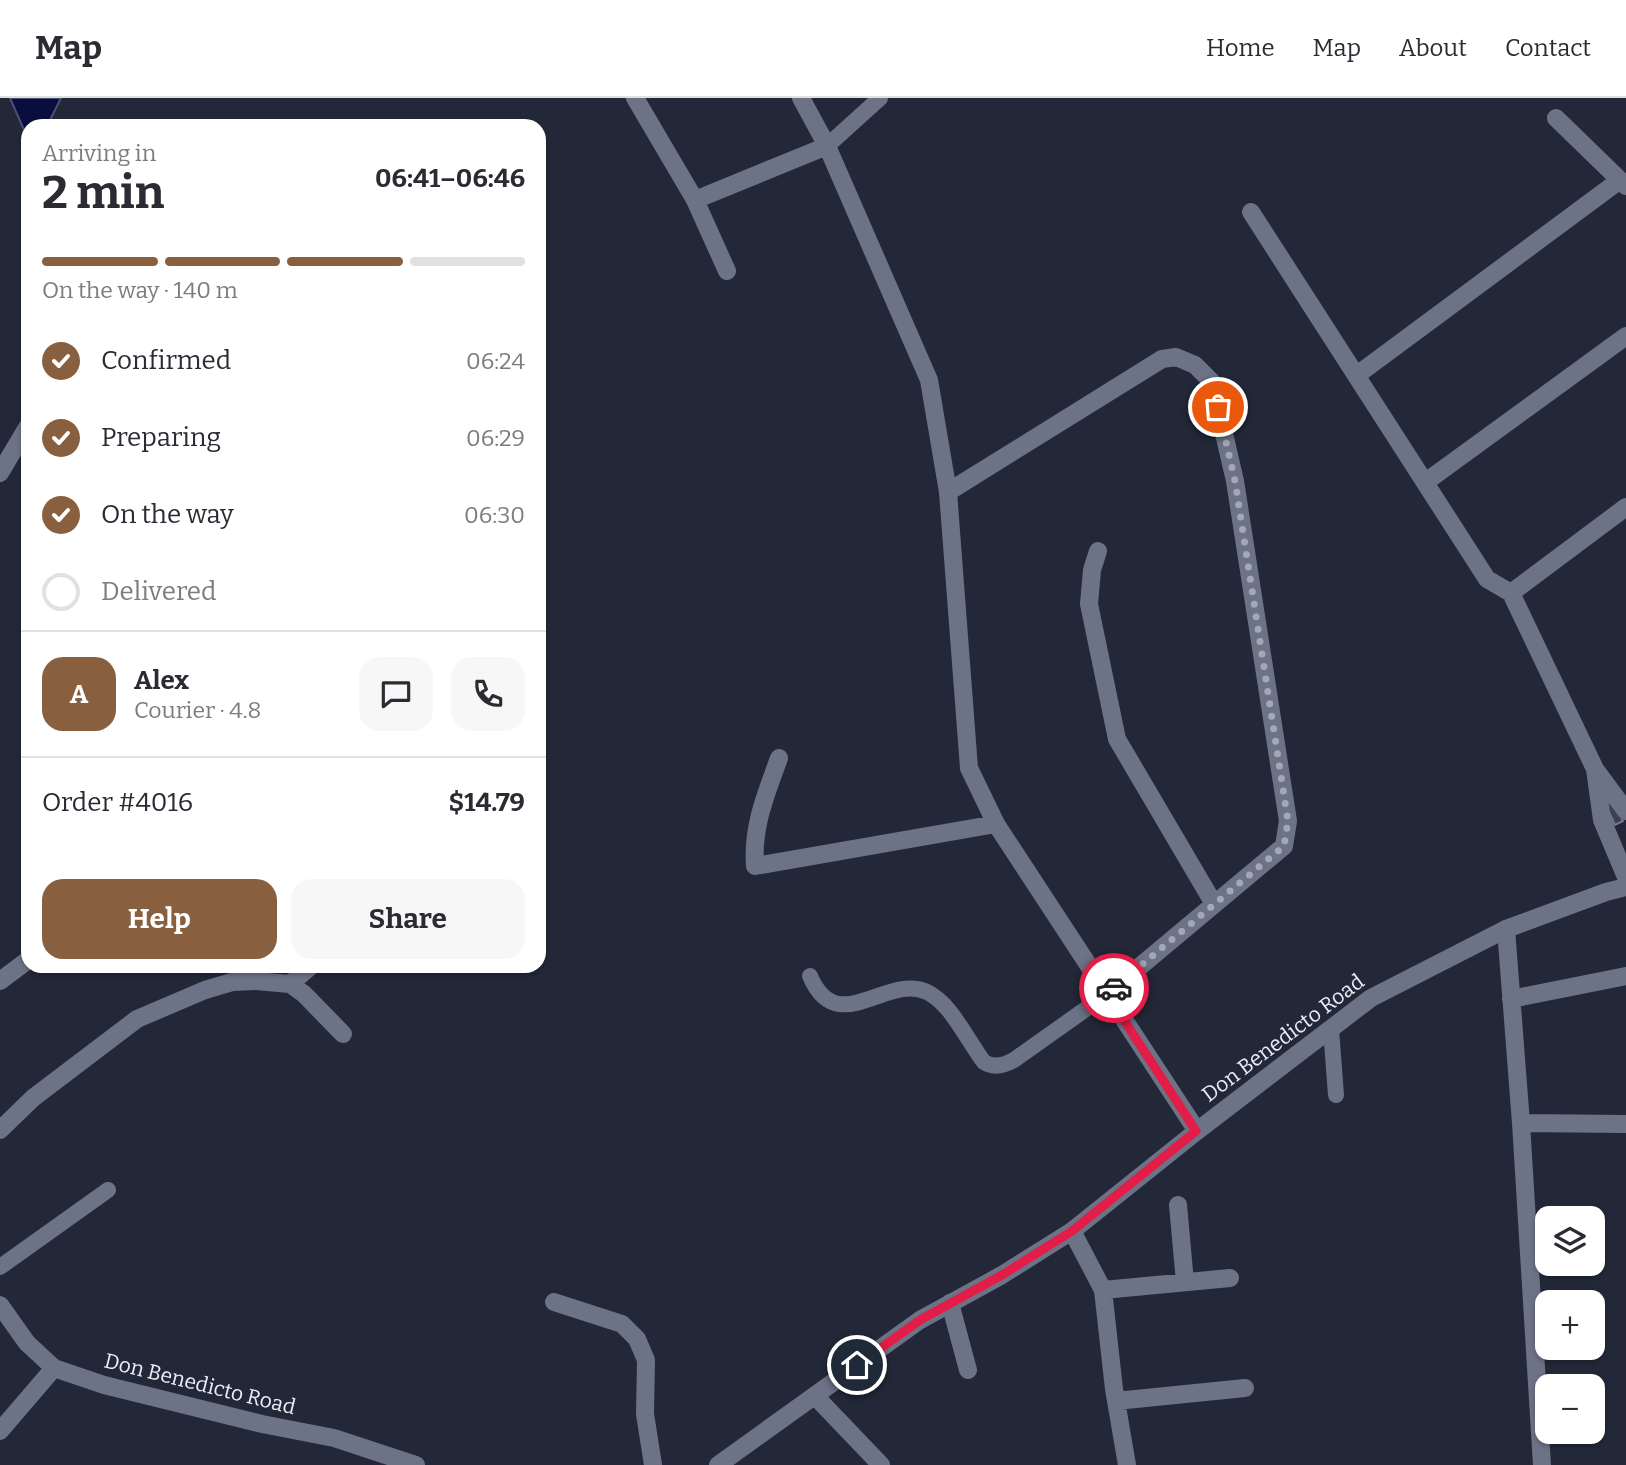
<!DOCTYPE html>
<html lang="en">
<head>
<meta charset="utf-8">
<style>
  :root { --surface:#fff; --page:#f7f7f7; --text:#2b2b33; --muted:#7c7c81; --line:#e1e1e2; --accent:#88603f }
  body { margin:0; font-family:Bitter,serif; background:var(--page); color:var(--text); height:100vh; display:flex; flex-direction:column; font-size:26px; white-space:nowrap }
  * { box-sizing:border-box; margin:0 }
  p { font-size:23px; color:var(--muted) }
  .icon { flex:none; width:38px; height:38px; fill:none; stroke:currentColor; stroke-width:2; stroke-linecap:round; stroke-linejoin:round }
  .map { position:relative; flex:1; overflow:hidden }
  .panel { position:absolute; left:21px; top:21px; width:525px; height:854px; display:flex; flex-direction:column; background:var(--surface); border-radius:21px; box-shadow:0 2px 5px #0004 }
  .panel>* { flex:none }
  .tools { position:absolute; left:1535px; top:1108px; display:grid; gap:14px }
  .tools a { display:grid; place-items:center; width:70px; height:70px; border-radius:14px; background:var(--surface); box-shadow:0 2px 5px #0004; font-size:35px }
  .pin { position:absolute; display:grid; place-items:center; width:60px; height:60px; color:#fff; margin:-30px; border:4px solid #fff; border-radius:50%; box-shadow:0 2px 7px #0007 }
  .courier { position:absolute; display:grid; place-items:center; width:70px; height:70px; margin:-35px; border:5px solid #e11d48; border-radius:50%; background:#fff; color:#222; box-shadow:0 2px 9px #0007 }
  .head em { font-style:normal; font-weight:700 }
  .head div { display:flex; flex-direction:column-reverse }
  .head { display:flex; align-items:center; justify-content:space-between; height:119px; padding:0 21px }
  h1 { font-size:46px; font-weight:700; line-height:52px }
  .bar { display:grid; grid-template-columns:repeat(4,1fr); gap:10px 7px; align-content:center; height:84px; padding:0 21px }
  .bar i { height:9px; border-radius:5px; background:var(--line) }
  .bar .on { background:var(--accent) }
  .bar p { grid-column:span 4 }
  .line { display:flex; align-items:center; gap:18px; padding:0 21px; border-top:2px solid var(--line) }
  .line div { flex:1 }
  .round { display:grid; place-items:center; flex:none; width:74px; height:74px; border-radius:21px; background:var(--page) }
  ol { padding:0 21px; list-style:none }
  li { display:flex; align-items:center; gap:21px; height:77px }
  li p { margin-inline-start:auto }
  li .icon { padding:7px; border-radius:50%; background:var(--accent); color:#fff; stroke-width:4 }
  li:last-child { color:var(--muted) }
  li i { width:38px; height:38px; border:4px solid var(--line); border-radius:50% }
  .cta { display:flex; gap:14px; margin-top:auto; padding:14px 21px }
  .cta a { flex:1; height:80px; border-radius:21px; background:var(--accent); color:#fff; font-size:28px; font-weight:700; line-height:80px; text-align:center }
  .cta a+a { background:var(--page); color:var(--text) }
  header { display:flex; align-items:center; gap:42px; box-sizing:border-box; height:98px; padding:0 35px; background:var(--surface); border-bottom:2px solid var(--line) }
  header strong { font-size:33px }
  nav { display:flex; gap:38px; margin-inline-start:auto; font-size:24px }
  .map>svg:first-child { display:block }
  .water { fill:#090e3e; stroke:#4c5176; stroke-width:2 }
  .building { fill:#3b4152; stroke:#73798c; stroke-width:2 }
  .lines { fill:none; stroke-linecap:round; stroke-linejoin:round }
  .service { stroke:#6d7386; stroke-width:16 }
  .minor { stroke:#6d7386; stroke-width:18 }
  .tertiary { stroke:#6d7386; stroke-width:18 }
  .done { stroke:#a4a8b5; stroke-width:7; stroke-dasharray:0 12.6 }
  .route { stroke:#e11d48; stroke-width:9 }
  .labels { text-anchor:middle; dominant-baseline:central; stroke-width:5; stroke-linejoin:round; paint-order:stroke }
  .street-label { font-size:21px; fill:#e9edf8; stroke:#232838 }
</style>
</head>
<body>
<header>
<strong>Map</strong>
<nav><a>Home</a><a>Map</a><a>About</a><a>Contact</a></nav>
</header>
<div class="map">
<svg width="1626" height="1367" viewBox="0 0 1626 1367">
  <rect width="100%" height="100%" fill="#232838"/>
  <path class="water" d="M 10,0 L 61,0 L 47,28 L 28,28 L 28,41 Z"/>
  <path class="building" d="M 1611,698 L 1623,723 L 1615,727 L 1603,701 Z"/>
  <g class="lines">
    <path class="service" d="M 827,48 L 880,0
      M 810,878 C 837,942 887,875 927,894 C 948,904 962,932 975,951 C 977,954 981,961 984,964 C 994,971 1005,967 1014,962 L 1107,896
      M 1331,931 L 1336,997
      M 0,1169 L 108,1092"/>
    <path class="minor" d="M 635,0 L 695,102 L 727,173
      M 801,0 L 827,48 L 929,282 L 948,394 L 969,670 L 996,726 L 1197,1033
      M 1556,20 L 1626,88
      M 695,102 L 827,48
      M 1251,114 L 1487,481 L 1511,495 L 1595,671 L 1626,713
      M 1357,277 L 1620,82
      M 0,375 L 28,328
      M 1427,383 L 1626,238
      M 948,394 L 1162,261 L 1176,259 L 1195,267 L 1212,284 L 1235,383 L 1288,723 L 1284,748 L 1107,896
      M 1098,453 L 1092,472 L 1089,506 L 1117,641 L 1214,806
      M 1511,495 L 1626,409
      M 779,660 C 766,697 752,728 755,768 L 996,726
      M 1595,671 L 1602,722 L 1626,779
      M 1506,831 L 1521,1025 L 1542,1367
      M 0,883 L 28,862
      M 290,886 L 311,868
      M 1511,901 L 1626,878
      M 1521,1025 L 1626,1026
      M 0,1032 L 33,1000 L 137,921 L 205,892 L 232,884 L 256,883 L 290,886 L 304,896 L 343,936
      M 1178,1107 L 1185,1184
      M 1072,1133 L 1103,1192 L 1114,1291 L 1127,1367
      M 1103,1192 L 1230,1180
      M 554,1204 L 622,1226 L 637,1241 L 646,1262 L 645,1316 L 653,1367
      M 950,1205 L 968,1272
      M 815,1298 L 881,1367
      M 1116,1303 L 1245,1290
      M 0,1333 L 54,1270"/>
    <path class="tertiary" d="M 0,1207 L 27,1245 L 54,1270 L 104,1287 L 262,1326 L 334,1340 L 416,1367
      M 718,1367 L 920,1222 L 1002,1177 L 1072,1133 L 1197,1033 L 1371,900 L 1506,831 L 1606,794 L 1626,789"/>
  </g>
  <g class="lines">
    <path class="done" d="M 1114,890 L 1284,748 L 1288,723 L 1235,383 L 1218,309"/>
    <path class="route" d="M 857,1267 L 920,1222 L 1002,1177 L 1072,1133 L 1196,1033 L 1107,896 L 1114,890"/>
  </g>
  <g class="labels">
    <g class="street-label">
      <text transform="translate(1283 940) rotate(-37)">Don Benedicto Road</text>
      <text transform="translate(200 1286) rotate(14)">Don Benedicto Road</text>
    </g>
  </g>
</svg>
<div class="tools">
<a><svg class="icon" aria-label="layers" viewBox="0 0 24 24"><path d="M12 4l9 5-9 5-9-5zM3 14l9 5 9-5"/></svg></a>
<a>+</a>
<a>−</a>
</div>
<div class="pin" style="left:1218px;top:309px;background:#ea580c"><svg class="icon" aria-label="bag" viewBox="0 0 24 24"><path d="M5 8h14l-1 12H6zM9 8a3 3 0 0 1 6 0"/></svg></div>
<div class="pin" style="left:857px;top:1267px;background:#1f2937"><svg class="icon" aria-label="home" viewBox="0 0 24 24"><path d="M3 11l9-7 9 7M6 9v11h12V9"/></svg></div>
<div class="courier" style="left:1114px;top:890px"><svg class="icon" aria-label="car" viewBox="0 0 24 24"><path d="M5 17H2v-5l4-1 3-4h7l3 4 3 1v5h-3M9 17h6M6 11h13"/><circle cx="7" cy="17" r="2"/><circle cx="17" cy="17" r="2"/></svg></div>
<section class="panel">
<div class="head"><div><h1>2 min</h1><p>Arriving in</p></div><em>06:41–06:46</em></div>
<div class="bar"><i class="on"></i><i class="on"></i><i class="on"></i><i></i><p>On the way · 140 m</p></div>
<ol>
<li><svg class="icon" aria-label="check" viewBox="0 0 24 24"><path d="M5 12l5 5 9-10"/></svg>Confirmed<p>06:24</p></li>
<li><svg class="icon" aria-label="check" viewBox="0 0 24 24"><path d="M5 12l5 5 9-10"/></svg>Preparing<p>06:29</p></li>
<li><svg class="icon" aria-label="check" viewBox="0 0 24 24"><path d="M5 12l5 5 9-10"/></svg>On the way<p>06:30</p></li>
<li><i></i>Delivered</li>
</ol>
<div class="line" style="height:126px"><b class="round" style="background:var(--accent);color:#fff">A</b><div><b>Alex</b><p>Courier · 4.8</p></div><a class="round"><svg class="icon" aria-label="chat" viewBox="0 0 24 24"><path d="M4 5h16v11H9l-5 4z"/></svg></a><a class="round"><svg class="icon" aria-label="phone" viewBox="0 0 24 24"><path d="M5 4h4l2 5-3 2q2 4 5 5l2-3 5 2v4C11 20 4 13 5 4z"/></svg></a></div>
<div class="line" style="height:91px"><div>Order #4016</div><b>$14.79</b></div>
<div class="cta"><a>Help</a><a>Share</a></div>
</section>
</div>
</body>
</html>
